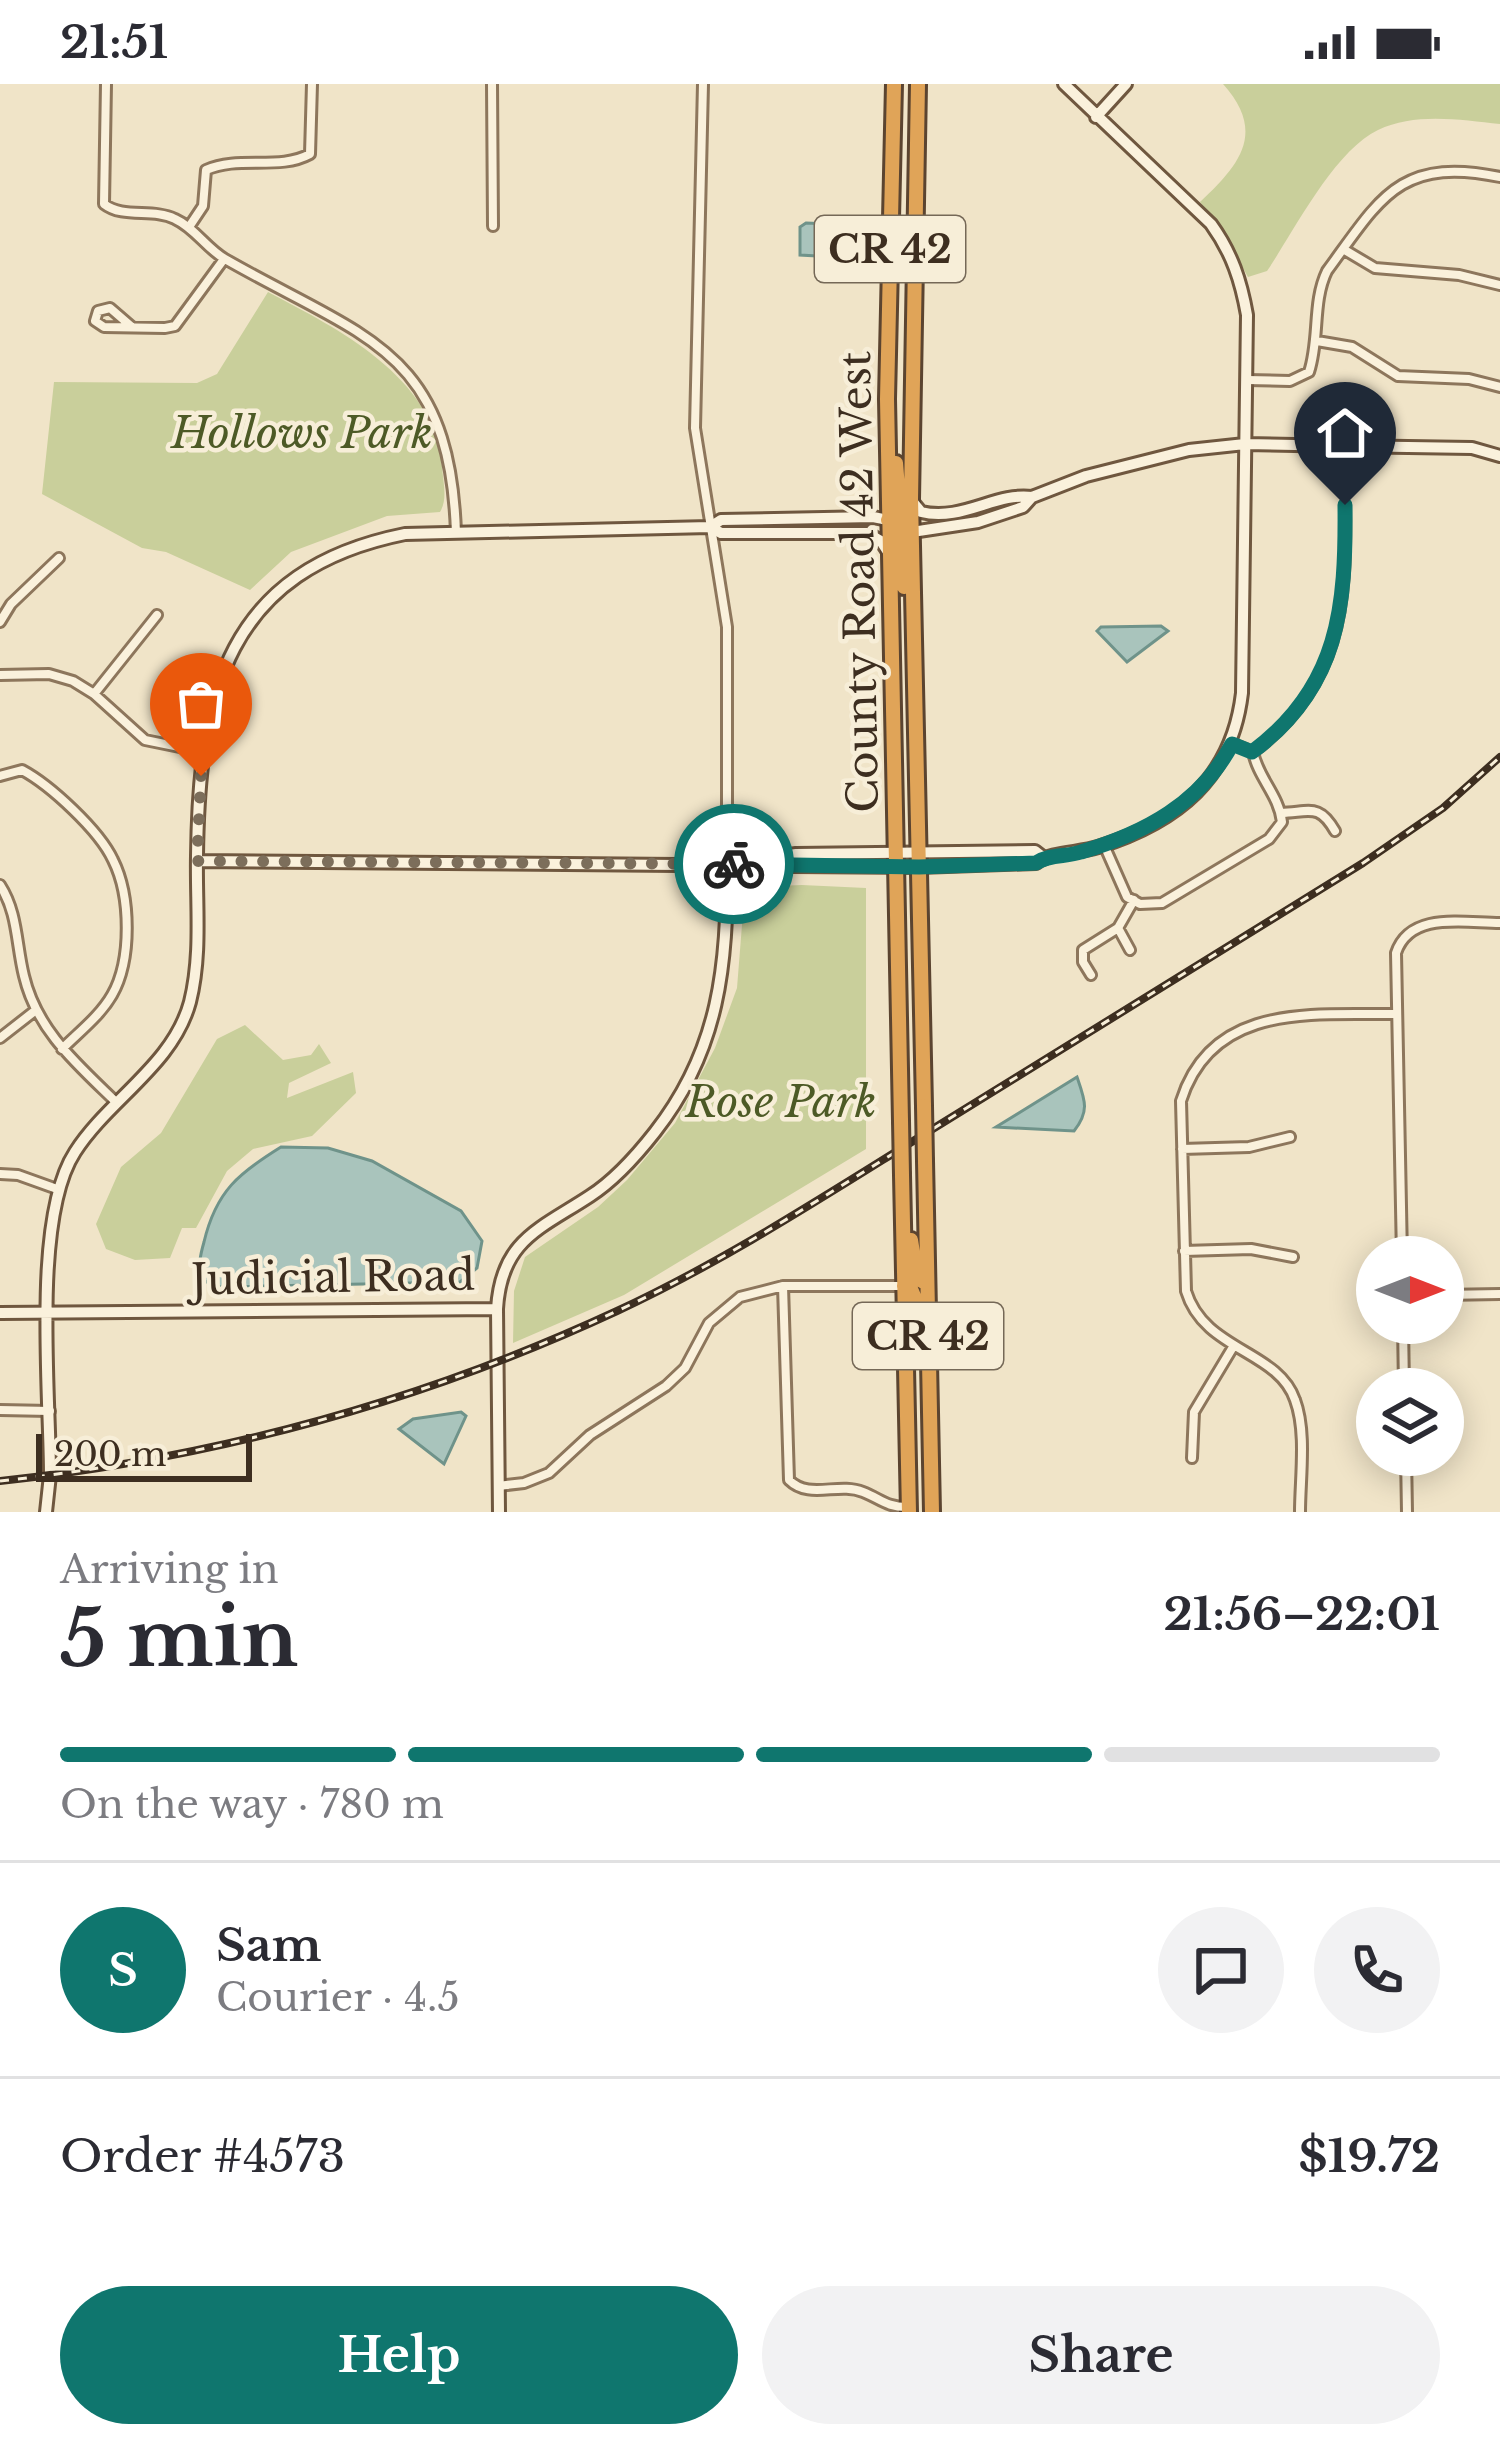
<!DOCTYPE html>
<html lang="en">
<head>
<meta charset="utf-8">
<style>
  :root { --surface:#fff; --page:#f2f2f3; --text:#2b2b33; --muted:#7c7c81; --line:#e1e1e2; --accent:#0f766e }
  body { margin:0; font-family:"Libre Baskerville",serif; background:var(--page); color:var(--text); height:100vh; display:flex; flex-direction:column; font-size:45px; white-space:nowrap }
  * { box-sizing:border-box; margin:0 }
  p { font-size:39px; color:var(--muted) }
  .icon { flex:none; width:66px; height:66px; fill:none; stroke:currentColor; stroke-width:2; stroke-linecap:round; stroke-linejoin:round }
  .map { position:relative; height:1428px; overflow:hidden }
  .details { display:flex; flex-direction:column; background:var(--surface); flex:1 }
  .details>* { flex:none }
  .needle { width:78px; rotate:90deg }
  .buttons { position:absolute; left:1356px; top:1152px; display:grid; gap:24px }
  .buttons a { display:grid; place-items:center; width:108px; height:108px; border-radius:50%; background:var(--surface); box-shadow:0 6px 30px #0003; font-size:60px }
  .scale { position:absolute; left:36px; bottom:30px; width:216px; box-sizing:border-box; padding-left:12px; border:6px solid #3d2e20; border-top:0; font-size:33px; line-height:42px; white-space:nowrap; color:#3d2e20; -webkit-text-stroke:9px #f7eed8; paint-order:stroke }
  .pin { position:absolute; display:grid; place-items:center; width:102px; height:102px; color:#fff; margin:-123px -51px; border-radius:50% 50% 50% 0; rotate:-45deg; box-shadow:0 0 12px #0007 }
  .pin .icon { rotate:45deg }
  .courier { position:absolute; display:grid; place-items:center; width:120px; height:120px; margin:-60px; border:9px solid #0f766e; border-radius:50%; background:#fff; color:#222; box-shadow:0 3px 15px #0007 }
  .head em { font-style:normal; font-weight:800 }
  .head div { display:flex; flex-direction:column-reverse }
  .head { display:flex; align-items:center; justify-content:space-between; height:204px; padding:0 60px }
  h1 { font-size:78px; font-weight:800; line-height:90px }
  .bar { display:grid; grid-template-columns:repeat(4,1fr); gap:18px 12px; align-content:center; height:144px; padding:0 60px }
  .bar i { height:15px; border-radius:9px; background:var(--line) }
  .bar .current { background:var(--accent) }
  .bar p { grid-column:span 4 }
  .line { display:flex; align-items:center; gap:30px; padding:0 60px; border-top:3px solid var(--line) }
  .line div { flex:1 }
  .round { display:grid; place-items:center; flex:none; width:126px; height:126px; border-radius:63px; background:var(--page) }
  .action { display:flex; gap:24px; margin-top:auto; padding:24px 60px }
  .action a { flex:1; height:138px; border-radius:72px; background:var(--accent); color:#fff; font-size:48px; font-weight:800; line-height:138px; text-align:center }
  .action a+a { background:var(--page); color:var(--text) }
  .status { display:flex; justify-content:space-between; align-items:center; height:84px; padding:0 60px; background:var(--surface); direction:ltr }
  .status svg { height:33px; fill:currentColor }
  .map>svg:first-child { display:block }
  .green { fill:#c9cf9b }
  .water { fill:#a9c4bc; stroke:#6f938a; stroke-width:3 }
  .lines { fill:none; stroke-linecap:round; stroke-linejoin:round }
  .street-casing { stroke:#8d765c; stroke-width:14 }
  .secondary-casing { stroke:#6f573f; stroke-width:16 }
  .highway-casing { stroke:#5b4430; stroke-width:20 }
  .street { stroke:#faf1dc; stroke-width:8 }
  .secondary { stroke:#faf1dc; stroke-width:10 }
  .highway { stroke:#e0a458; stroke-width:14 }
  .rail-casing { stroke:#3d2e20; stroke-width:8 }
  .rail { stroke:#f7eed8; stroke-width:3; stroke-dasharray:9; stroke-linecap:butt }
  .highway-bridge-casing { stroke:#5b4430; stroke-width:20; stroke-linecap:butt }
  .highway-bridge { stroke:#e0a458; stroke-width:14 }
  .done { stroke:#7c6e5b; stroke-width:12; stroke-dasharray:0 21.6 }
  .route { stroke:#0f766e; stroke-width:15 }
  .labels { text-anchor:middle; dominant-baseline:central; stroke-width:9; stroke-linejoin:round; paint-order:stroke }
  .shield { fill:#f7eed8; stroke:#756857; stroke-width:3 }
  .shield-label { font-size:39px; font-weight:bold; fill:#3d2e20 }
  .park-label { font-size:42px; font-style:italic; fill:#4d5a26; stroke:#f7eed8 }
  .street-label { font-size:42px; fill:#3d2e20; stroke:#f7eed8 }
</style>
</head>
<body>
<div class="status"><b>21:51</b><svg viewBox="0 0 49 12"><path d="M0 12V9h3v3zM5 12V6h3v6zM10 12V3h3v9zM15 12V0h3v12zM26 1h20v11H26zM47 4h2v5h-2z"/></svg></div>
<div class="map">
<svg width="1500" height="1428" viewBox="0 0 1500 1428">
  <rect width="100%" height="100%" fill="#f0e4c8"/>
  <path class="green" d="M 1223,0 L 1500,0 L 1500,40 C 1461,36 1415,28 1378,46 C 1334,67 1294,147 1267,187 L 1248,193 L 1219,142 L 1200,118 C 1241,80 1266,48 1223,0 Z
    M 268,208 C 338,245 434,292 442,382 C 443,398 448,415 440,428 L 387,432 L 291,468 L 250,506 L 166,468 L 142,464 L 42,410 L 54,298 L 197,299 L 217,290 Z
    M 802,801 L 866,804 L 866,1065 L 624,1211 L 513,1259 L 514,1207 L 525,1173 L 598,1123 L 627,1096 L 675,1039 L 715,964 L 737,904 L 745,803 Z
    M 245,941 L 283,976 L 311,971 L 319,960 L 331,979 L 289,999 L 287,1014 L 353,988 L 356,1009 L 312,1052 L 253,1065 L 227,1087 L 196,1144 L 182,1144 L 170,1174 L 135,1176 L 106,1165 L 96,1140 L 121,1083 L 161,1049 L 217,955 Z"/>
  <path class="water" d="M 806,139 L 854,141 L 853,174 L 800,171 L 800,143 Z
    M 1161,542 L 1168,547 L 1127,578 L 1097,547 L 1101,543 Z
    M 1077,993 C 1085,1016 1090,1027 1074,1047 L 996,1043 Z
    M 281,1063 L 328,1064 L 372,1077 L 461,1127 L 482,1157 L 477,1184 L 460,1198 L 215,1203 L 202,1195 C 198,1181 200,1172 204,1158 C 216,1107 239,1089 281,1063 Z
    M 461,1328 L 466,1332 L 444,1380 L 399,1345 L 413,1335 Z"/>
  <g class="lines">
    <g class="street-casing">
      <path id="street" d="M 106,0 L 104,120 C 123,135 153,124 175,135 C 195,144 206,164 225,175 C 363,254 450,264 456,449
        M 492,0 L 493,142
        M 703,0 L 695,344 L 727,543 L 727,780
        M 189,143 L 203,122 L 206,86 C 239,71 279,87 310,70 L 312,0
        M 1343,165 L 1375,184 L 1459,191 L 1500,201
        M 132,243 L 110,224 L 98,227 L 95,237 L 104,243 L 165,244 L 175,242 L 224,175
        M 1317,257 L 1352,263 L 1398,292 L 1469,295 L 1500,303
        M 1247,296 L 1290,297 L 1309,288 C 1320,255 1312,218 1327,187 C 1380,115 1399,72 1500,93
        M 0,538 L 11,520 L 59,474
        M 0,591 L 49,590 L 73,597 L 94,610 L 145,656 L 204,668
        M 94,610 L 157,531
        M 1233,660 L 1253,668 C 1340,603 1347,522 1345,421
        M 0,692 L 22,686 C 50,701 99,746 113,776 C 131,812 132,876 112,911 C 100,932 79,948 62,965
        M 1281,729 C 1310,728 1319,719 1335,747
        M 1104,761 L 1127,813 L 1140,820 L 1162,819 L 1269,755 L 1282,738 C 1279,711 1258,694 1253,668
        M 0,801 C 18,829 16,860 24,892 C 37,947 78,981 117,1019
        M 1118,844 L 1130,866
        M 1091,891 L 1083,878 L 1083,866 L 1118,844 L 1134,816
        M 0,954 L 36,926
        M 1182,1065 L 1249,1063 L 1290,1053
        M 0,1090 L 18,1091 L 57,1105
        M 1184,1167 L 1251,1165 L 1293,1173
        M 1402,1173 L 1396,869 C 1410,827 1464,839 1500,839
        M 783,1202 L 789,1396 C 809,1416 838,1398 863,1408 C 881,1415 886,1423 907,1423
        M 1443,1211 L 1500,1210
        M 1403,1239 L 1404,1305
        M 0,1326 L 50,1327
        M 1406,1371 L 1407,1428
        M 1192,1374 L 1194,1328 L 1233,1263
        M 498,1402 L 524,1399 L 549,1389 L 590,1351 L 666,1302 L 685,1284 L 709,1239 L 740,1213 L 783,1202 L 904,1202
        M 1300,1428 C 1300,1394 1307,1348 1295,1316 C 1278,1266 1204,1267 1186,1207 L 1181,1017 C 1212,918 1314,931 1396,930"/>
    </g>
    <g class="secondary-casing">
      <path id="secondary" d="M 1096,33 L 1126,0
        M 912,417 L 921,428 C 962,438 996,408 1032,413
        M 710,443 L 721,436 L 873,433 L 888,436
        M 912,448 L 978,438 L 1023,423 L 1032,413 L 1086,392 L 1189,366 L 1245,360 L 1344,362 L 1472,364 L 1500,372
        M 760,775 L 796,770 L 1035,767 L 1044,774
        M 197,777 L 919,783 L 1036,779 C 1051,768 1079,769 1098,763 C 1178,738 1232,694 1242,609 L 1247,231 C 1241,197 1232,169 1211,140 L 1064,0
        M 497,1225 L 499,1428
        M 0,1229 L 497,1225 C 501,1156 540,1145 590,1112 C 615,1096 637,1071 655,1048 C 720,965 727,881 727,780
        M 46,1428 L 50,1391 C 50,1309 32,1134 75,1068 C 109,1015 173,981 190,918 C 202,870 196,821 197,772 C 199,610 226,486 405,450 L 710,443 L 721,449 L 867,449 L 881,457 L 888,468"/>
    </g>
    <g class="highway-casing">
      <path id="highway" d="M 894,0 L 887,315 L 901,1037
        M 918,0 L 911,415 L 924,1022
        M 896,379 L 900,428 L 909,444
        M 888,436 L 901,455 L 904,503
        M 925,1077 L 932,1428
        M 902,1091 L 909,1428
        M 911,1156 L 917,1194 L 927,1200
        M 904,1202 L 911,1205 L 916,1217 L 920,1261"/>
    </g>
    <use href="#street" class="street"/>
    <use href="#secondary" class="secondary"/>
    <use href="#highway" class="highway"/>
    <g class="rail-casing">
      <path id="rail" d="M 0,1397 C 215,1374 421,1318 617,1227 C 727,1176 829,1109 931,1046 C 1075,957 1219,868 1363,779 L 1443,724 L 1500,673"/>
    </g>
    <use href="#rail" class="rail"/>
    <g class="highway-bridge-casing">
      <path id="highway-bridge" d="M 924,1022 L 925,1077
        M 901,1037 L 902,1091"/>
    </g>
    <use href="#highway-bridge" class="highway-bridge"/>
  </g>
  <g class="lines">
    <path class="done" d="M 201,692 L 197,777 L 734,780"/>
    <path class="route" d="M 734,780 L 919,783 L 1036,779 C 1049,770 1066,773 1081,768 C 1145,749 1201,719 1232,660 L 1252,668 C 1340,603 1346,522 1345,421"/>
  </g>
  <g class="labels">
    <g class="shield">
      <rect x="815" y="132" width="150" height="66" rx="9"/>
      <rect x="853" y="1219" width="150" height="66" rx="9"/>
    </g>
    <g class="shield-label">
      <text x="890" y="165">CR 42</text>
      <text x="928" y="1252">CR 42</text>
    </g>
    <g class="park-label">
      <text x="302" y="349">Hollows Park</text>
      <text x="781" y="1018">Rose Park</text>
    </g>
    <g class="street-label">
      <text transform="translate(859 498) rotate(-91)">County Road 42 West</text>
      <text transform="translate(333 1193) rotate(-1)">Judicial Road</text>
    </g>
  </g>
</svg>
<div class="buttons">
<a><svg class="needle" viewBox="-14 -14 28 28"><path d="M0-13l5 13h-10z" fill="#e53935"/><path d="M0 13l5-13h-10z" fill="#7c7c81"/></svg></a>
<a><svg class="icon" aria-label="layers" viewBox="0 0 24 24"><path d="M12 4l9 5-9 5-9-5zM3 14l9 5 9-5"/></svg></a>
</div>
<div class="scale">200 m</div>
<div class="pin" style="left:201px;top:692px;background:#ea580c"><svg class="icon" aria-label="bag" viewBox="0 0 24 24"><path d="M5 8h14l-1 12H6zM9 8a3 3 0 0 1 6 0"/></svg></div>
<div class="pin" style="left:1345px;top:421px;background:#1f2937"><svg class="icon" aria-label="home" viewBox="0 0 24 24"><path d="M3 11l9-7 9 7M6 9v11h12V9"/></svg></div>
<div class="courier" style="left:734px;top:780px"><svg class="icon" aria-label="bike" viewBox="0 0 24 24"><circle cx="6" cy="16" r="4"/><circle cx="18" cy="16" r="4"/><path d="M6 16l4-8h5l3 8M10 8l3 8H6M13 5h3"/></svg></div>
</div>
<section class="details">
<div class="head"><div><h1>5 min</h1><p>Arriving in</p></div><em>21:56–22:01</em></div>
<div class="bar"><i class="current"></i><i class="current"></i><i class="current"></i><i></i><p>On the way · 780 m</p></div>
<div class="line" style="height:216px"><b class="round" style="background:var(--accent);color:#fff">S</b><div><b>Sam</b><p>Courier · 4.5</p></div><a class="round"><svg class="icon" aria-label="chat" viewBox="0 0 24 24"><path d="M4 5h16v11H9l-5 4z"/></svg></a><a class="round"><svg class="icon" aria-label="phone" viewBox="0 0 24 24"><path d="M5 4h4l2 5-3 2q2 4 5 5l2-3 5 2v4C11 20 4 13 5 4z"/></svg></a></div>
<div class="line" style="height:156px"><div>Order #4573</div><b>$19.72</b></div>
<div class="action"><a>Help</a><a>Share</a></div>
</section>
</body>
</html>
